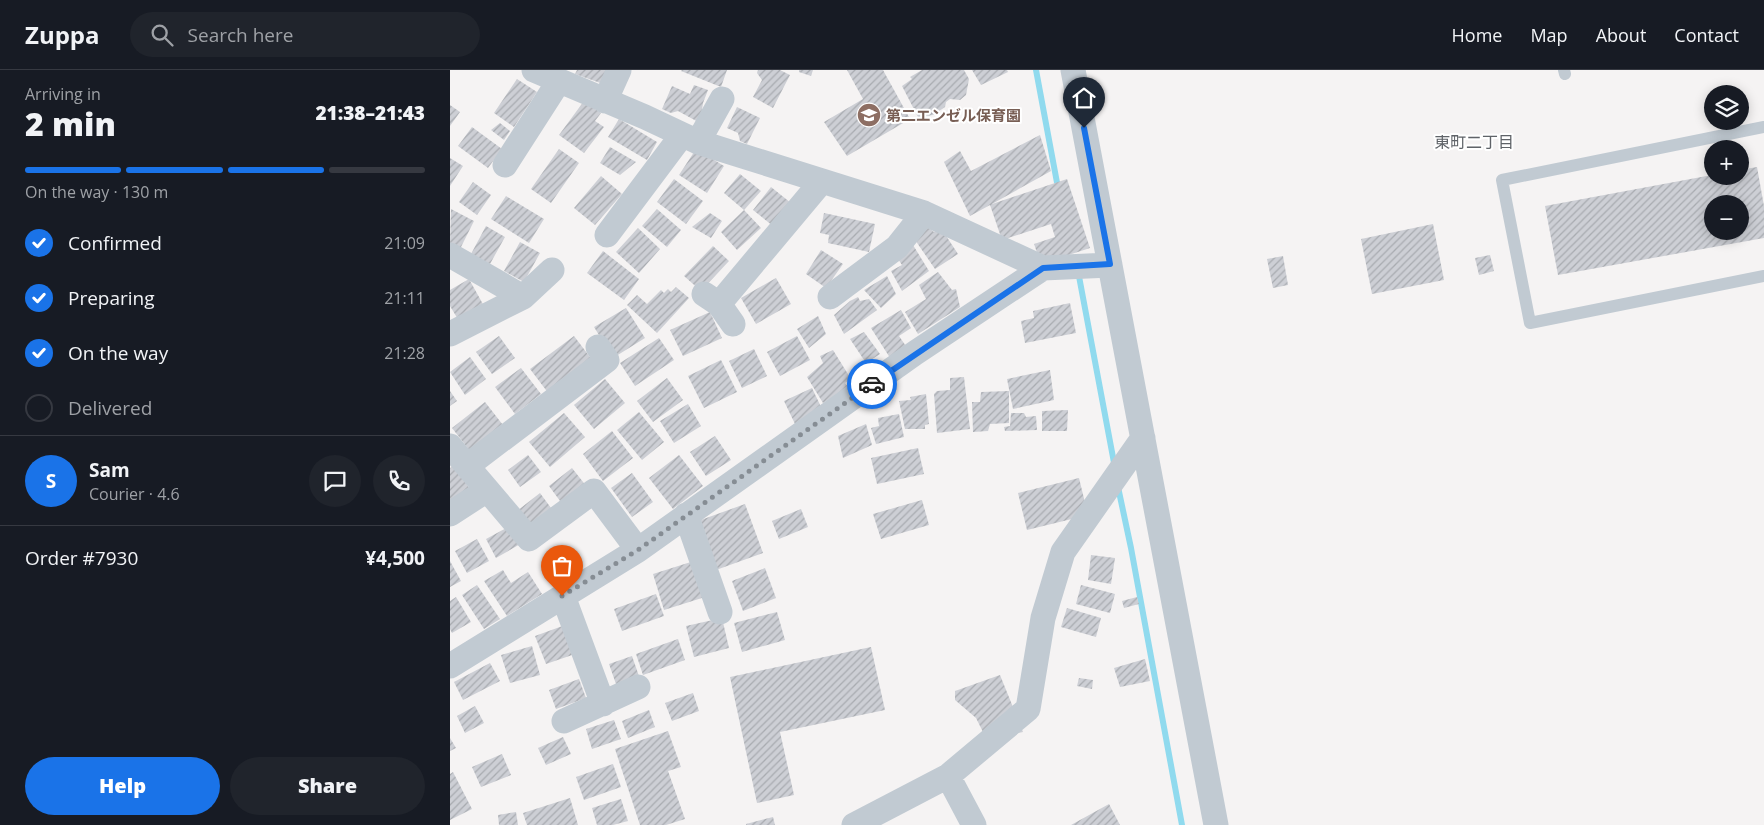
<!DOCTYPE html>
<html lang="en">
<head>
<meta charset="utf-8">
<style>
  :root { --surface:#171b24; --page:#20242c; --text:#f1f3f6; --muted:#9ea1a6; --line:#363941; --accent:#1a73e8 }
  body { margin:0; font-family:"Open Sans","Noto Sans JP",sans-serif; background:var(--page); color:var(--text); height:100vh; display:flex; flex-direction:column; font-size:19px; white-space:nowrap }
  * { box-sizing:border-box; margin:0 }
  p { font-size:16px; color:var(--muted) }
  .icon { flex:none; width:28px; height:28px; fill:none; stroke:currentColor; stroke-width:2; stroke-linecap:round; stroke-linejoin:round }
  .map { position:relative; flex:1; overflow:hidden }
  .panel { display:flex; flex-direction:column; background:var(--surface); width:450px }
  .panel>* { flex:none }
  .tools { position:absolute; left:1254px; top:15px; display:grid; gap:10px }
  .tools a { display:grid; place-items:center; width:45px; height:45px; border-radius:50%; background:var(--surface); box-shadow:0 2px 12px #0003; font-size:25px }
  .pin { position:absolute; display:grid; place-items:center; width:42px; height:42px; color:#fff; margin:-51px -21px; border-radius:50% 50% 50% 0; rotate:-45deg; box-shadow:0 0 5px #0007 }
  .pin .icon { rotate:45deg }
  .courier { position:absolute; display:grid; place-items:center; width:50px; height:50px; margin:-25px; border:4px solid #1a73e8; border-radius:50%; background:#fff; color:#222; box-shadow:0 1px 6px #0007 }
  .summary em { font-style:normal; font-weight:800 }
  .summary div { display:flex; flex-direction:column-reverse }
  .summary { display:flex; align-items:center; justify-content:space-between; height:85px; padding:0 25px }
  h1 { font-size:32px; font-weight:800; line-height:38px }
  .bar { display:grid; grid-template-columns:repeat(4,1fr); gap:8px 5px; align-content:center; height:60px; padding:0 25px }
  .bar i { height:6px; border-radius:4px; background:var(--line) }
  .bar .current { background:var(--accent) }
  .bar p { grid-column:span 4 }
  .line { display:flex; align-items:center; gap:12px; padding:0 25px; border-top:1px solid var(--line) }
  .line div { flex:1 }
  .round { display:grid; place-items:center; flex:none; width:52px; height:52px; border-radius:26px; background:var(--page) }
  ol { padding:0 25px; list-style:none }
  li { display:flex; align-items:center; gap:15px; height:55px }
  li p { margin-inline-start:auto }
  li .icon { padding:5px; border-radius:50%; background:var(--accent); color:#fff; stroke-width:4 }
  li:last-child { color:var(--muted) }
  li i { width:28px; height:28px; border:2px solid var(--line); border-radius:50% }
  .cta { display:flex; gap:10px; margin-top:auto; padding:10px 25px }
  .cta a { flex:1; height:58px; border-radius:30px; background:var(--accent); color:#fff; font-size:20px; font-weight:800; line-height:58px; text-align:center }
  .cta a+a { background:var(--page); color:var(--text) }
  header { display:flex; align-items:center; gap:30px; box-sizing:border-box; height:70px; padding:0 25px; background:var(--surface); border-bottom:1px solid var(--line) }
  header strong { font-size:24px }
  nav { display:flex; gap:28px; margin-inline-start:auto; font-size:18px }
  .search { width:350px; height:45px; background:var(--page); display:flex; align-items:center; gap:12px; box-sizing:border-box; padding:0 18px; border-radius:28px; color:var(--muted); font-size:19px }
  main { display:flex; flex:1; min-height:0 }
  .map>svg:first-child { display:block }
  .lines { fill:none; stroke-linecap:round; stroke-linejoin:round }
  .stream { stroke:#90daee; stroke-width:6 }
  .building { fill:url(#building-hatch); fill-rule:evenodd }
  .service { stroke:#c1cad2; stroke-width:12 }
  .minor { stroke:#c1cad2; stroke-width:25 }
  .done { stroke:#868d94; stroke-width:5; stroke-dasharray:0 9 }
  .route { stroke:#1a73e8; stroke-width:6 }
  .labels { text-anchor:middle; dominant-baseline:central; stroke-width:4; stroke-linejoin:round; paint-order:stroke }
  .education-label { font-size:15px; font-weight:bold; fill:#785e54; stroke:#fff; text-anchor:start }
  .neighbourhood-label { font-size:16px; fill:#5f6368; stroke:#fff }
</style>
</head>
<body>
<header>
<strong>Zuppa</strong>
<div class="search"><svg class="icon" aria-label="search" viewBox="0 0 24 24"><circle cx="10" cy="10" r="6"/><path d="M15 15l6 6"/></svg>Search here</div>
<nav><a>Home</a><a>Map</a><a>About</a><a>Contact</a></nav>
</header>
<main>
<section class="panel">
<div class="summary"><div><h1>2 min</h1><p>Arriving in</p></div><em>21:38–21:43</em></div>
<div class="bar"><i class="current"></i><i class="current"></i><i class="current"></i><i></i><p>On the way · 130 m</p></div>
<ol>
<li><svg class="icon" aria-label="check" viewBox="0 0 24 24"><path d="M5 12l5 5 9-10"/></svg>Confirmed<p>21:09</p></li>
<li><svg class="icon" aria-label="check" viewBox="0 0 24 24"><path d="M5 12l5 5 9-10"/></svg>Preparing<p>21:11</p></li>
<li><svg class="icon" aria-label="check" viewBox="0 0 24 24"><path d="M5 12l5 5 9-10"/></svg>On the way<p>21:28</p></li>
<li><i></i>Delivered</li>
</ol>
<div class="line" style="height:90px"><b class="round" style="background:var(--accent);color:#fff">S</b><div><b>Sam</b><p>Courier · 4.6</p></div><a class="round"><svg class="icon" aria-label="chat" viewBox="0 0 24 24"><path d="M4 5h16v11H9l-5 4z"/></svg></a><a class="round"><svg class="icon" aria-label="phone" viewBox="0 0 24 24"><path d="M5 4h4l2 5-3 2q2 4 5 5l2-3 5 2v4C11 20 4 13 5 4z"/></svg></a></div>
<div class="line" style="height:65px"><div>Order #7930</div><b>¥4,500</b></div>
<div class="cta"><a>Help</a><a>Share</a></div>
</section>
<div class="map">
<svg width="1314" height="755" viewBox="0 0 1314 755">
  <defs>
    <pattern id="building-hatch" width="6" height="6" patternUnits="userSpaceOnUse" patternTransform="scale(1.25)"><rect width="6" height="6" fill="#cdcfd5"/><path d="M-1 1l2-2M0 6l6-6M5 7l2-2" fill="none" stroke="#a8abb0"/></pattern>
  </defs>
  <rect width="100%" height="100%" fill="#f5f3f3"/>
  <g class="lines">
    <path class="stream" d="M 586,0 L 608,118
      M 628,201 L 665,398
      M 668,417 L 681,478 L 732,755"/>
  </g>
  <path class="building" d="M 127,0 L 163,0 L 156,15 L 125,4 Z
    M 232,0 L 277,0 L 271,17 L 231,1 Z
    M 308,0 L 330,0 L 340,5 L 323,38 L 303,27 L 312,10 L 307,3 Z
    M 349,0 L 363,0 L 361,6 L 349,2 Z
    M 397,0 L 433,0 L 460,49 L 397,86 L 374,52 L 413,29 Z
    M 472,0 L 514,0 L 519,9 L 516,25 L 510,30 L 500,29 L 496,32 L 495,37 L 483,45 L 468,47 L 452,16 L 462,9 L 460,7 Z
    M 522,0 L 557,0 L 558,2 L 531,15 Z
    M 67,9 L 87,22 L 64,57 L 44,43 Z
    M 244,15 L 258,20 L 253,33 L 250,53 L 228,41 L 221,43 L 212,39 L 222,16 L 240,24 Z
    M 134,31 L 151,43 L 145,51 L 154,57 L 134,83 L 109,65 Z
    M 0,35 L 10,42 L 0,56 Z
    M 287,37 L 310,48 L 297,74 L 290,71 L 288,63 L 277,58 Z
    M 169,49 L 207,72 L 197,90 L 158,67 Z
    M 50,53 L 60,61 L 54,70 L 41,60 Z
    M 22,57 L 52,79 L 38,98 L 8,76 Z
    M 590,65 L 601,101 L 542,134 L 617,109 L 640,178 L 591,194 L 584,174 L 605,167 L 601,154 L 552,170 L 540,135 L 520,146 L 494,92 L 510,81 L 521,101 Z
    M 160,77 L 186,92 L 170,105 L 150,93 Z
    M 109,79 L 129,93 L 101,133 L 81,119 Z
    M 246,79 L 274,96 L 257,123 L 229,105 Z
    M 0,88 L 13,96 L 0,116 Z
    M 1307,97 L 1314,136 L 1314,168 L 1108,205 L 1095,136 L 1262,105 L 1290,106 L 1290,100 ZM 1262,134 L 1290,134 L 1290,161 L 1262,161 Z
    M 290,104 L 311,121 L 294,140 L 274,123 Z
    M 151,106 L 172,124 L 145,155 L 124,138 Z
    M 224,109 L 253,131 L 236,154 L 207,132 Z
    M 23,112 L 41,125 L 27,145 L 9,132 Z
    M 321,117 L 341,133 L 323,156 L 303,140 Z
    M 56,126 L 94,149 L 79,173 L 41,149 Z
    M 1,139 L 24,151 L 10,179 L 0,174 Z
    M 207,139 L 231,160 L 217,177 L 192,156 Z
    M 294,140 L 311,158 L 287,180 L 271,162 Z
    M 260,143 L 272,151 L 261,168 L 242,157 Z
    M 374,143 L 425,154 L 419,182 L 378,173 L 379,165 L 370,163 Z
    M 983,154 L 994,210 L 922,224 L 911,169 Z
    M 36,156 L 55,167 L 40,194 L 21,184 Z
    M 478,157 L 484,162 L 491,158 L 508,184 L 485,199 L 463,167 Z
    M 188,158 L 210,179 L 189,203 L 166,182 Z
    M 70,172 L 90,183 L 74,212 L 54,201 Z
    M 463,175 L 479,201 L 452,221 L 441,201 L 452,195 L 446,186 Z
    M 263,176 L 279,191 L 251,221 L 234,206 Z
    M 371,180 L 393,194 L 376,218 L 356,204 Z
    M 153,181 L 189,209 L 174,230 L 137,203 Z
    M 1040,185 L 1044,201 L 1029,205 L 1025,188 Z
    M 833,186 L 838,215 L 823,218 L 817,189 Z
    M 488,202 L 502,220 L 506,219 L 510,237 L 468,264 L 455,242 L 476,229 L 469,215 Z
    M 437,206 L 446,224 L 431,238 L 414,220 Z
    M 326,208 L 341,234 L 306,254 L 291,228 Z
    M 19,209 L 34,236 L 9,251 L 0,236 L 0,220 Z
    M 226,217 L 239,228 L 207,263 L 177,235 L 187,225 L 197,234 L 211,220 L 214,223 L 218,219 L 221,222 Z
    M 408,227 L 410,231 L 419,229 L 427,240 L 394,264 L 384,245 L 400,231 Z
    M 620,233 L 626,263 L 575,273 L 571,251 L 584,248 L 583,241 Z
    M 176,238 L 195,268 L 163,288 L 144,257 Z
    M 451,240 L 461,258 L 449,266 L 460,282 L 442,291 L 421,258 Z
    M 260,242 L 272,268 L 233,286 L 220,260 Z
    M 368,246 L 376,264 L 359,278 L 347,259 Z
    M 414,262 L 430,284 L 416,293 L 400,269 Z
    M 49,266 L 65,288 L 42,304 L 26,282 Z
    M 124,266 L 143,291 L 99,324 L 80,299 Z
    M 347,266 L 360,290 L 330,306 L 317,282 Z
    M 209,268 L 224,290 L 185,316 L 170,293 Z
    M 304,279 L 317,306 L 292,318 L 279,291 Z
    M 383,280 L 401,309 L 395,313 L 399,318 L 373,333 L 357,307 L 373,293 L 370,286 Z
    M 20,287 L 36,309 L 15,325 L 0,302 Z
    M 271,290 L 287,322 L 254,338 L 238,306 Z
    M 71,298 L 91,324 L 65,344 L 45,317 Z
    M 600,300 L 604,330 L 563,339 L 557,309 Z
    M 514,307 L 520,359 L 487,363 L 484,324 L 487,321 L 500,320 L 500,308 Z
    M 217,308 L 233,330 L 203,352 L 187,331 Z
    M 155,309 L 175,333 L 144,359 L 124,335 Z
    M 362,318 L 373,341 L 345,354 L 334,331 Z
    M 0,321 L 7,331 L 0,336 Z
    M 559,321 L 559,353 L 540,354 L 538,361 L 523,362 L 522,332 L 530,332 L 531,322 Z
    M 476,324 L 479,354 L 475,355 L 475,359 L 455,359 L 449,331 L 461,330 L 460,327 Z
    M 35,332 L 53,355 L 20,381 L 2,358 Z
    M 238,334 L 251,356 L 224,373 L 210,351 Z
    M 618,340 L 617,361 L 592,361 L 592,341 Z
    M 189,342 L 214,372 L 192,390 L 167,360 Z
    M 114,343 L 135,367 L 100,397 L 79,372 Z
    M 561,343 L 574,343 L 576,347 L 586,346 L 587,360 L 555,361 L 554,357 L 560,356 Z
    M 449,344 L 454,367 L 426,374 L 421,358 L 429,356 L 428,348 Z
    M 416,354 L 422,375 L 393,388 L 388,366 Z
    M 162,361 L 183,388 L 153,411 L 133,384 Z
    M 265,366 L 281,390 L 256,406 L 240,382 Z
    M 468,378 L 474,404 L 427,414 L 421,388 Z
    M 78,385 L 91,402 L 70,417 L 58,400 Z
    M 229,385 L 253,416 L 223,439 L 199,408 Z
    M 5,395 L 19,418 L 0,431 L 0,398 Z
    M 122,398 L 137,417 L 113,435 L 99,416 Z
    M 182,403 L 203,432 L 182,447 L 161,418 Z
    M 629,408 L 638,445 L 577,460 L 568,423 Z
    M 90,423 L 104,442 L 81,459 L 67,441 Z
    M 472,430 L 479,455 L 431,469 L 423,444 Z
    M 295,434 L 313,483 L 266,500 L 248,451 Z
    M 351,439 L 358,457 L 329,469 L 322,451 Z
    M 62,455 L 72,473 L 46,488 L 36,469 Z
    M 27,469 L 39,491 L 17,503 L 5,481 Z
    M 641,485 L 665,488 L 661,514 L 638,510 Z
    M 0,491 L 11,511 L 0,517 Z
    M 244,491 L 255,527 L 214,540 L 203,504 Z
    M 315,498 L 326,528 L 293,541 L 282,511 Z
    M 53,500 L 61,513 L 78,502 L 92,524 L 57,546 L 34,511 Z
    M 27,515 L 50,549 L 34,559 L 12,525 Z
    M 631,515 L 665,524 L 660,543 L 626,534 Z
    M 206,524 L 214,546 L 172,561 L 164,539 Z
    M 6,527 L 21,552 L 2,563 L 0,559 L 0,531 Z
    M 687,527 L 689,534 L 674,538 L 672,531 Z
    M 617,538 L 651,548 L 646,567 L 611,557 Z
    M 327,542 L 335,570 L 292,582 L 284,553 Z
    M 272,548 L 279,578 L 244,587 L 236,556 Z
    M 118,554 L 128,583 L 96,594 L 85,566 Z
    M 228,569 L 235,590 L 193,605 L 186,584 Z
    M 82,576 L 90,605 L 60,613 L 51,585 Z
    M 421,577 L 435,640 L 330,662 L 344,725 L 307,733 L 280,607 Z
    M 182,586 L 190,609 L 167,617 L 159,594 Z
    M 695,589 L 700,611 L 670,617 L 664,598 Z
    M 40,593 L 50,611 L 13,630 L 4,612 Z
    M 550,605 L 573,662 L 537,670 L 526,648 L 505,630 L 505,621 Z
    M 629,608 L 643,610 L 642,619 L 627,616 Z
    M 129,609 L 136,628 L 106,639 L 99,620 Z
    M 243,623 L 249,641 L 222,651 L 215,633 Z
    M 25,636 L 34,653 L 15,663 L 7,646 Z
    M 199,640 L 205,657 L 178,668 L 172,651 Z
    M 164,650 L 171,669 L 142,679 L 136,659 Z
    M 218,661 L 231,697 L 218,701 L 235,749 L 216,755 L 190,755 L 165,679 Z
    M 113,667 L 121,684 L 96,695 L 88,678 Z
    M 0,668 L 6,678 L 0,681 Z
    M 52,684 L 61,705 L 31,717 L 22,697 Z
    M 163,694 L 171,717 L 134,730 L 126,707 Z
    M 3,702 L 22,739 L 0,750 L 0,704 Z
    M 120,728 L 128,755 L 77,755 L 73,743 Z
    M 171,729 L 178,751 L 163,755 L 147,755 L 142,738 Z
    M 659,734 L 670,755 L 621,755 Z
    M 66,742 L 68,755 L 49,755 L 48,745 Z
    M 323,747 L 325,755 L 296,755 L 296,754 Z"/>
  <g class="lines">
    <path class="service" d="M 1114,0 L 1115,4
      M 1314,57 L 1052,110 L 1080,253 L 1314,206"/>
    <path class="minor" d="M 84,0 L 195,47 L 248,72 L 474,143 L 593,198 L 660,195
      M 623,0 L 766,755
      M 155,31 L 169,0
      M 248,72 L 272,29
      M 55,95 L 109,11
      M 157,165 L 232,65
      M 0,185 L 73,227
      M 254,224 L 269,234 L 283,254
      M 380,227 L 447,177 L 474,143
      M 269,234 L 372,111
      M 0,264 L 73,227 L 102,200
      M 0,376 L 79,469 L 144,421 L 188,480
      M 17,396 L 157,290 L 148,277
      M 0,444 L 37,420
      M 236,445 L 270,542
      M 113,526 L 153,634
      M 0,596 L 188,480 L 465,283 L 593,198
      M 114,651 L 188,617
      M 498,706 L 524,755
      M 404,755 L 498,706 L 578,639 L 593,548 L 613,482 L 693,368"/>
  </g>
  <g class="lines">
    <path class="done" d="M 112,526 L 188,480 L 422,314"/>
    <path class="route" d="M 422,314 L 593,198 L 660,194 L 634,58"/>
  </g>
  <defs>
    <g id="school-disc" transform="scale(1.25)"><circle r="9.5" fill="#8d6e63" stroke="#fff"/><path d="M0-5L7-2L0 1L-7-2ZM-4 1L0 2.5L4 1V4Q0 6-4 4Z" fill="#fff"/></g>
  </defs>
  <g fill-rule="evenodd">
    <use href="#school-disc" x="419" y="45"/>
  </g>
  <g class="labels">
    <g class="education-label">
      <text x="436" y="45">第二エンゼル保育園</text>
    </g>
    <g class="neighbourhood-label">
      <text x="1024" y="72">東町二丁目</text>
    </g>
  </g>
</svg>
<div class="tools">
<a><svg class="icon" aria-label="layers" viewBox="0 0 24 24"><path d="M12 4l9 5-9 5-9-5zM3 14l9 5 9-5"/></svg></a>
<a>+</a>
<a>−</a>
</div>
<div class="pin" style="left:112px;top:526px;background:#ea580c"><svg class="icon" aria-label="bag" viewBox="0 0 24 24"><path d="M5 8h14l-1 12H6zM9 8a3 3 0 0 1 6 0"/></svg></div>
<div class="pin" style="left:634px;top:58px;background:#1f2937"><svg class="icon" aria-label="home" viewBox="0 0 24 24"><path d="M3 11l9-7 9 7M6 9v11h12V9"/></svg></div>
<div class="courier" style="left:422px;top:314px"><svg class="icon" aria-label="car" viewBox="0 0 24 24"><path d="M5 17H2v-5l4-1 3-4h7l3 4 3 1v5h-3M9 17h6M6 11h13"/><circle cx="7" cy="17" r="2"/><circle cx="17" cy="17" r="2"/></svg></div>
</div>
</main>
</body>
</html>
